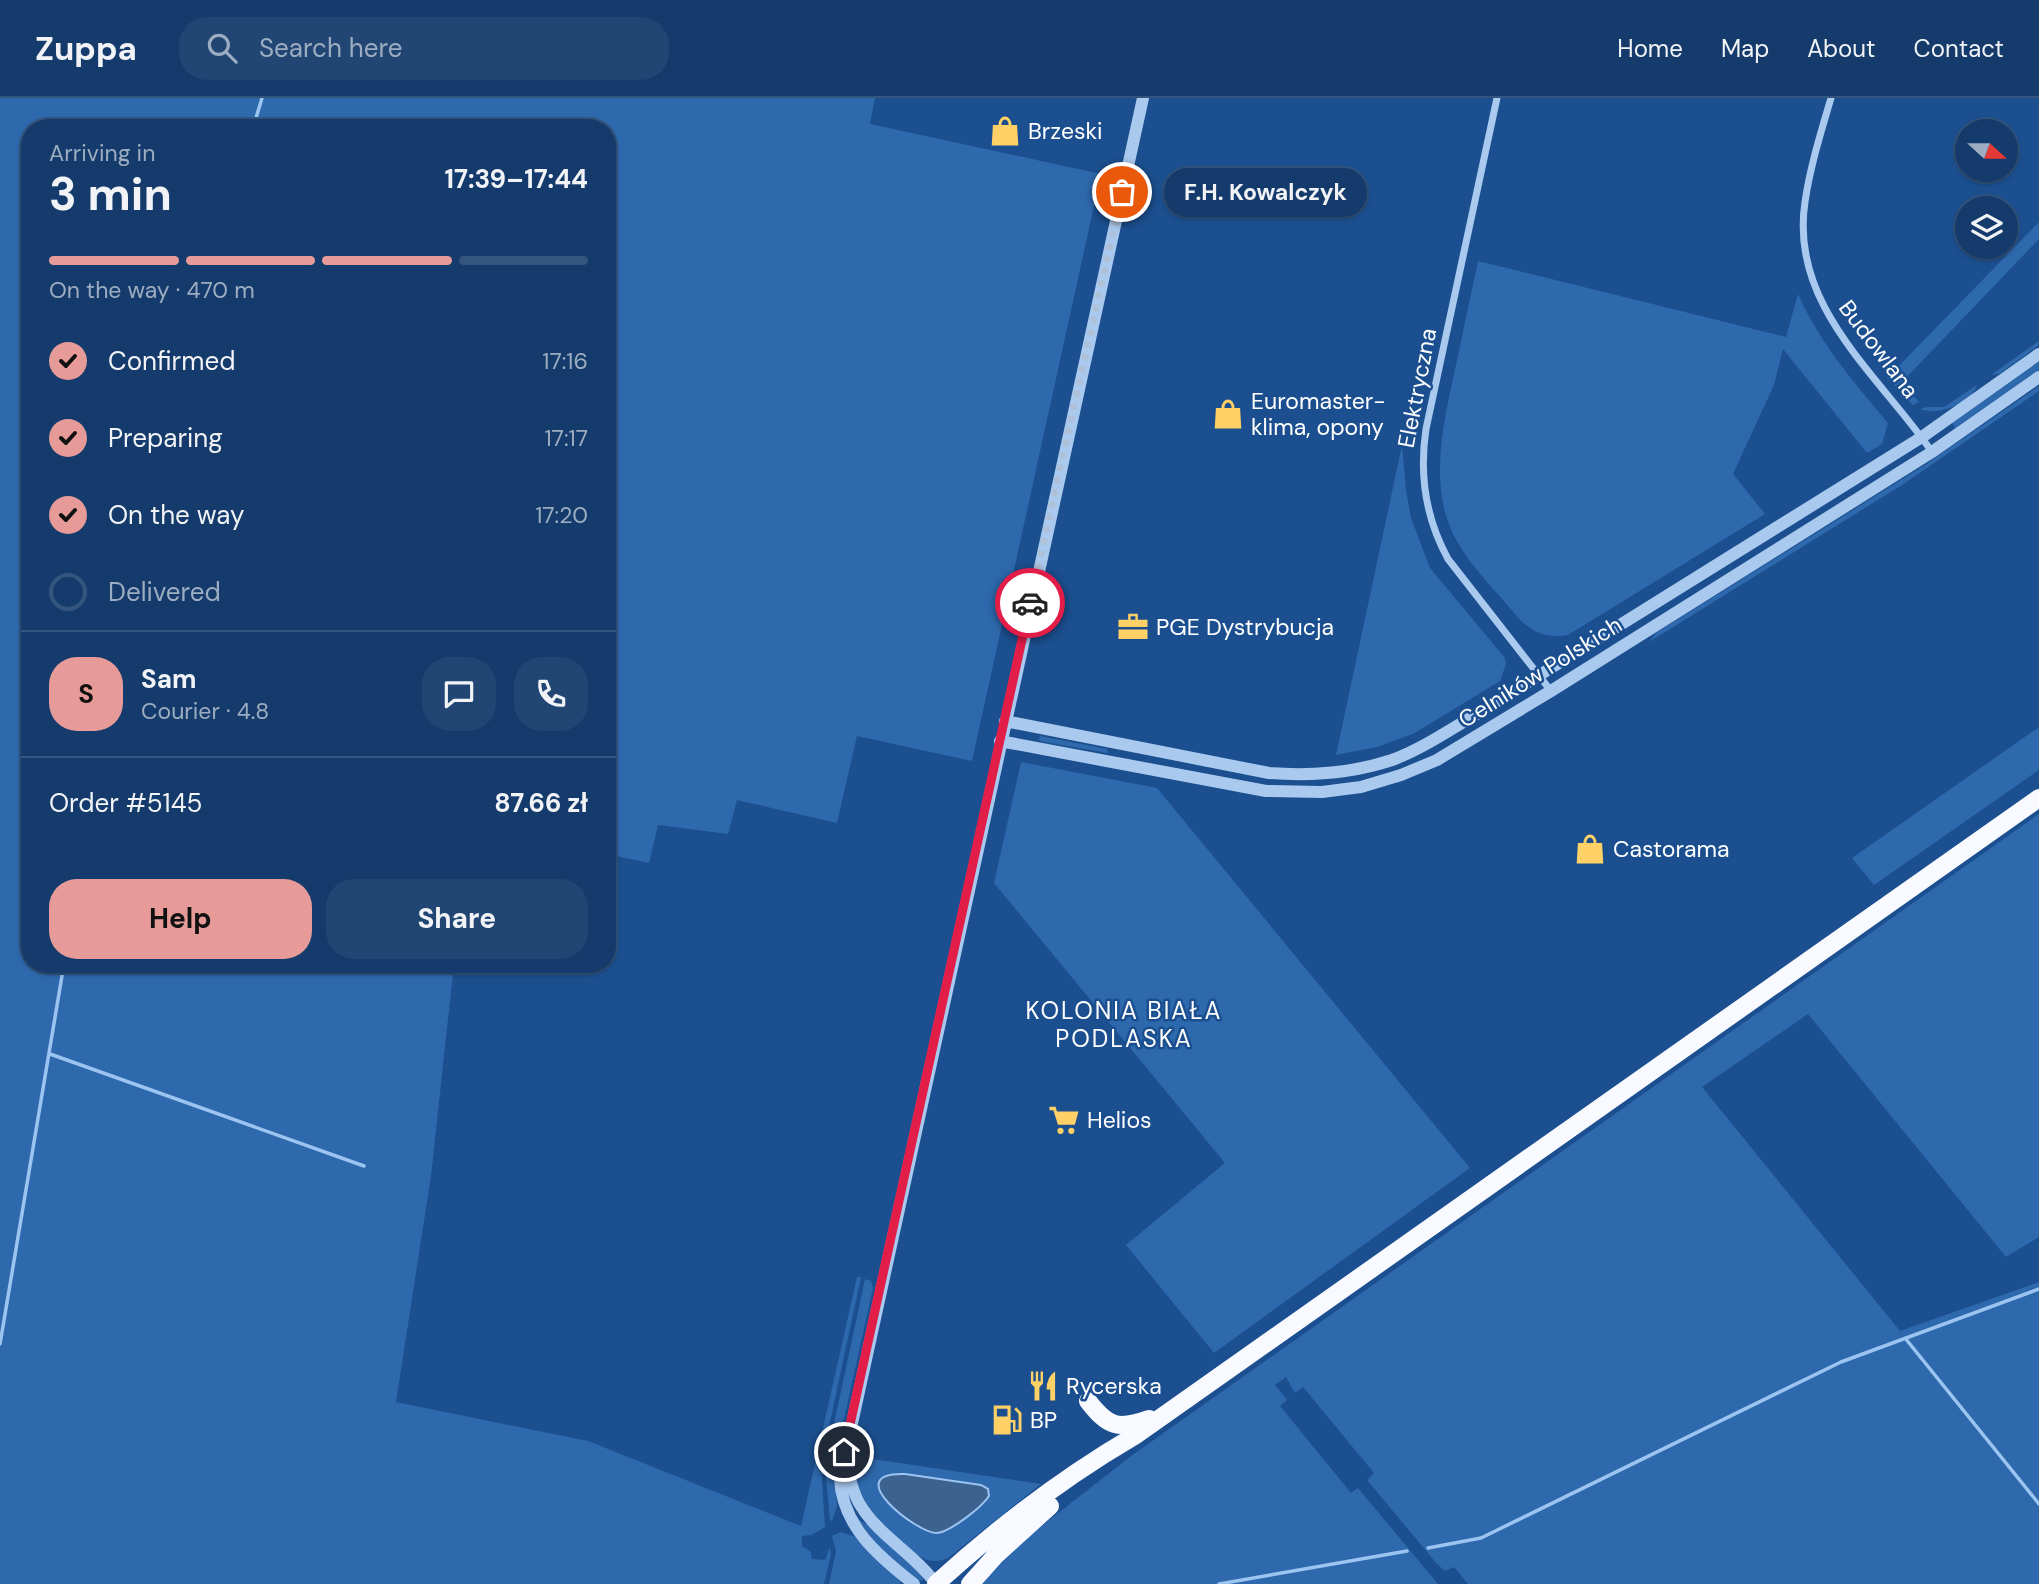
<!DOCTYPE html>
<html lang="en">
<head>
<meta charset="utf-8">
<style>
  :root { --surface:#143b6b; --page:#214673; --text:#f1f3f6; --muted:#9dadc1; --line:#33557e; --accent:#e69b98 }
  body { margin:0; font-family:"DM Sans",sans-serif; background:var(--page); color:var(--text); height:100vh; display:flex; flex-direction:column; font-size:26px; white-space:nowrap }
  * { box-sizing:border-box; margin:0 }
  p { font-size:23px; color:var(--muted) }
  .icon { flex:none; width:38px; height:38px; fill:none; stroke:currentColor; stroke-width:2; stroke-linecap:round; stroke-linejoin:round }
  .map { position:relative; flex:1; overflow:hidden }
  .details { position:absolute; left:21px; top:21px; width:595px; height:854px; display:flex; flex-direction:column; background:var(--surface); border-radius:28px; box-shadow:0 2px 5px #0004,0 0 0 2px var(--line) }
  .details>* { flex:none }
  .needle { width:46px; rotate:111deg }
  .controls { position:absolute; left:1955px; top:21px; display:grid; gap:14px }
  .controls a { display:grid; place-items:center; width:63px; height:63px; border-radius:50%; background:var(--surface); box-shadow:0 2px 5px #0004,0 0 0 2px var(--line); font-size:35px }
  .pin { position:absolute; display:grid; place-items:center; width:60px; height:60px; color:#fff; margin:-30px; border:4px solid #fff; border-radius:50%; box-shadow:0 2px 7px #0007 }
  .courier { position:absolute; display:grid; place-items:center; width:70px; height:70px; margin:-35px; border:5px solid #e11d48; border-radius:50%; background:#fff; color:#222; box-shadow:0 2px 9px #0007 }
  .bubble { position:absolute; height:49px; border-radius:24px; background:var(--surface); box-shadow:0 2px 5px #0004,0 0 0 2px var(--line); font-size:23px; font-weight:700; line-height:49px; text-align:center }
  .overview em { font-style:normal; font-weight:700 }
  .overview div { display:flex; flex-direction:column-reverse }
  .overview { display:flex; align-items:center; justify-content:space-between; height:119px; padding:0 28px }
  h1 { font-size:46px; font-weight:700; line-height:52px }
  .bar { display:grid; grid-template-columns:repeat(4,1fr); gap:10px 7px; align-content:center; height:84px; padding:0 28px }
  .bar i { height:9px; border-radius:5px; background:var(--line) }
  .bar .on { background:var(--accent) }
  .bar p { grid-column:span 4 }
  .line { display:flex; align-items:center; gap:18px; padding:0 28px; border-top:2px solid var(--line) }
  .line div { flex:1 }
  .round { display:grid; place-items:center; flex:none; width:74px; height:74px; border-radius:28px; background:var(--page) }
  ol { padding:0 28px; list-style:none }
  li { display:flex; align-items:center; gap:21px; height:77px }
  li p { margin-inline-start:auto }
  li .icon { padding:7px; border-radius:50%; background:var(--accent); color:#111; stroke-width:4 }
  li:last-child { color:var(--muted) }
  li i { width:38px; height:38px; border:4px solid var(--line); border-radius:50% }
  .cta { display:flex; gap:14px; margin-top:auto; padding:14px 28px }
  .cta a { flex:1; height:80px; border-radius:28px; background:var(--accent); color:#111; font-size:28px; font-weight:700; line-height:80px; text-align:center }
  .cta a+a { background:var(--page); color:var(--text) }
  header { display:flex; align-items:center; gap:42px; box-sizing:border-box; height:98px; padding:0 35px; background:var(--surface); border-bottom:2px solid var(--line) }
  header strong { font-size:33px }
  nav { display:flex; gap:38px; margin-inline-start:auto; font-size:24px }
  .search { width:490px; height:63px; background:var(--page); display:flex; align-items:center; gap:18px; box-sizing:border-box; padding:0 24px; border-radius:28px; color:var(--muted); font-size:26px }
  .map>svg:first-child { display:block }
  .green { fill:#2e69ad }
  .water { fill:#3c6290; stroke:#9cc4f0; stroke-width:2 }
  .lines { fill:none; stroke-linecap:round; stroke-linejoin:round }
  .stream { stroke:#9cc4f0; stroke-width:3.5 }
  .minor { stroke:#a9c9ee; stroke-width:7 }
  .tertiary { stroke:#a9c9ee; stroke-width:12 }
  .trunk { stroke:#f8faff; stroke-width:18 }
  .done { stroke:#afc1d8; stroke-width:7; stroke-dasharray:0 12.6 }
  .route { stroke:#e11d48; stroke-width:9 }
  .labels { text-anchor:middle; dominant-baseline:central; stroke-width:5; stroke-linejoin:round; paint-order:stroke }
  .poi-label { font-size:23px; fill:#fff; stroke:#1b4f8f; text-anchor:start }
  .street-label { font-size:23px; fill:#fff; stroke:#1b4f8f }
  .neighbourhood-label { font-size:24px; letter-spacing:2px; fill:#fff; stroke:#1b4f8f }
</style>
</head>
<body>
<header>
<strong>Zuppa</strong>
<div class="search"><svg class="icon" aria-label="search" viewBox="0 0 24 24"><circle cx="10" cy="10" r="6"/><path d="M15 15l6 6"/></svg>Search here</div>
<nav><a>Home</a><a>Map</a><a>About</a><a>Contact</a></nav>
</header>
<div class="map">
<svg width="2039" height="1486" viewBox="0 0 2039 1486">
  <rect width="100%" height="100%" fill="#1b4f8f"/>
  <path class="green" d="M 0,0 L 875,0 L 870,26 L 1101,76 L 972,663 L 857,638 L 837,725 L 737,702 L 728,736 L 658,727 L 649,765 L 607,756 L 607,30 L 30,30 L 30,866 L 454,866 L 431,1078 L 396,1304 L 588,1343 L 801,1428 L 857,1179 L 861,1179 L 821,1366 L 825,1429 L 812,1437 L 802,1438 L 802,1448 L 810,1453 L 812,1461 L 825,1462 L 830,1449 L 831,1456 L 824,1486 L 0,1486 Z
    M 2039,124 L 2039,141 L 1902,284 L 1919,304 L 1913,307 L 1887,280 Z
    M 1478,163 L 1786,239 L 1798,196 C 1821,247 1853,283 1888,325 L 1882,346 L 1867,355 L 1783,251 L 1774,287 L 1733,376 L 1765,416 L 1568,537 C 1533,542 1524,526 1503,502 C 1480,476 1454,449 1445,414 C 1432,365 1447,310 1457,262 C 1464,229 1471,196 1478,163 Z
    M 2039,243 L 2039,247 L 1999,276 L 1991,277 Z
    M 2039,264 L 2039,272 L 1955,330 L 1952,325 Z
    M 1977,287 C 1971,306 1938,318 1920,311 L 1927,309 L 1944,309 Z
    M 2039,288 L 2039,293 L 1902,387 L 1649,544 L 1656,535 L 1925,367 Z
    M 1402,347 L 1406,392 L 1411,420 L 1430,470 L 1505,560 L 1506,566 L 1500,583 L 1413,636 L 1377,649 L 1336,657 Z
    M 2039,629 L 2039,672 L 1874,787 L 1852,760 Z
    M 1040,638 L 1107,651 L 1108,655 L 1039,643 Z
    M 1021,664 L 1157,690 L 1470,1070 L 1214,1255 L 1126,1147 L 1225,1065 L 994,785 Z
    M 2039,716 L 2039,1139 L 2006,1159 L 1808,916 L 1702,989 L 1900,1233 L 2039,1184 L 2039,1486 L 1468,1486 L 1454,1469 L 1445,1473 L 1437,1466 L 1367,1382 L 1374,1375 L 1303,1289 L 1295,1295 L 1286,1279 L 1275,1287 L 1287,1302 L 1280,1308 L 1351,1395 L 1358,1390 L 1438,1486 L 980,1486 L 1034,1434 L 1131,1358 Z
    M 865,1181 L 871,1183 L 873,1190 L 835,1362 L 837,1408 L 832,1423 L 830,1422 L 825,1368 Z
    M 859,1359 L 1041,1386 L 948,1460 C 941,1463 935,1464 927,1462 C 906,1454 862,1408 857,1386 C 855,1378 858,1367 859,1359 Z
    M 857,1421 L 869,1427 L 924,1479 L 923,1482 L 918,1483 L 878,1449 Z
    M 841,1434 L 856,1439 L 900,1482 L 901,1486 L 829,1486 L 836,1453 L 832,1438 Z"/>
  <path class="water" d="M 905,1376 L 981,1387 L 988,1391 L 989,1398 C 982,1409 949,1435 936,1435 C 917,1435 838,1374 905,1376 Z"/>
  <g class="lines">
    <path class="stream" d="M 253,30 L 262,0
      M 50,956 L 364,1068
      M 1905,1240 L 2039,1406
      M 0,1246 L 64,866
      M 1428,1450 L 1481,1440 L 1841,1264 L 2039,1191
      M 1219,1486 L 1407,1453"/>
    <path class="minor" d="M 1497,0 L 1426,331 C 1419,377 1425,419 1448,461 L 1551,593
      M 1831,0 C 1821,34 1810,69 1805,104 C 1789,208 1879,277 1932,354"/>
    <path class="tertiary" d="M 1005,623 L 1269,675 C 1309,678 1353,675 1392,662 C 1422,651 1449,632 1477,616 L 1922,339 L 2039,256
      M 1000,643 L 1266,693 L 1322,694 L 1361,689 L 1401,677 L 1437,662 L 1551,593 L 1932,354 L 2039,279
      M 846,1362 C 849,1377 852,1392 859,1405 C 878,1438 915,1456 936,1486
      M 914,1486 C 878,1458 842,1428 840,1380 L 1143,0"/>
    <path class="trunk" d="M 1088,1303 C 1108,1329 1118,1332 1149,1321
      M 936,1486 C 997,1430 1064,1379 1136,1337 L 2039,700
      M 970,1486 L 996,1457 L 1050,1408"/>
  </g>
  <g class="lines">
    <path class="done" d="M 1030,505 L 1122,94"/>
    <path class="route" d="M 844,1354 L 1030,505"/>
  </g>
  <defs>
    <g id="shop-bare" transform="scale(2.415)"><path d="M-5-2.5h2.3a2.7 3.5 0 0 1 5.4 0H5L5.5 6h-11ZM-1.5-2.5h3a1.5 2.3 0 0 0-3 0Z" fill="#ffd166" stroke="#1b4f8f" stroke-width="2.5" paint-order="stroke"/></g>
    <g id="office-bare" transform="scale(2.415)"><path d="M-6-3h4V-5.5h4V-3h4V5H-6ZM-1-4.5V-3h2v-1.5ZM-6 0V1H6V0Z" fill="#ffd166" stroke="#1b4f8f" stroke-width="2.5" paint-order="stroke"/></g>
    <g id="supermarket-bare" transform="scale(2.415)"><path d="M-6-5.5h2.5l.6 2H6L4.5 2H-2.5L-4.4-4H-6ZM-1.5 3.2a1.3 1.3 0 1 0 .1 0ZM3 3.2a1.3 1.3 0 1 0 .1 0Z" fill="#ffd166" stroke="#1b4f8f" stroke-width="2.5" paint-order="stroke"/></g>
    <g id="restaurant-bare" transform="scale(2.415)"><path d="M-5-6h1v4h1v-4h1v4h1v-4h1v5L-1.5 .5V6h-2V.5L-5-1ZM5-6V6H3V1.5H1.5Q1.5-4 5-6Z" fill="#ffd166" stroke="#1b4f8f" stroke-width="2.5" paint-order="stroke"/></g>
    <g id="fuel-bare" transform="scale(2.415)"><path d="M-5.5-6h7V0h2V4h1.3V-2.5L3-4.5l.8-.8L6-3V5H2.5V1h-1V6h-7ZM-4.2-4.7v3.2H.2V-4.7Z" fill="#ffd166" stroke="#1b4f8f" stroke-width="2.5" paint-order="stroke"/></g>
  </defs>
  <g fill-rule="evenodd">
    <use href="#shop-bare" x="1005" y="33"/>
    <use href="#shop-bare" x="1228" y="316"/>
    <use href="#office-bare" x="1133" y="529"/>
    <use href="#shop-bare" x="1590" y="751"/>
    <use href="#supermarket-bare" x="1064" y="1022"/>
    <use href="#restaurant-bare" x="1043" y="1288"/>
    <use href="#fuel-bare" x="1007" y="1322"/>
  </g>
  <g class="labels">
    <g class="poi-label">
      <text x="1028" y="33">Brzeski</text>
      <text x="1251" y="303">Euromaster-<tspan x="1251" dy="26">klima, opony</tspan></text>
      <text x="1156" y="529">PGE Dystrybucja</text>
      <text x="1613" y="751">Castorama</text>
      <text x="1087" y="1022">Helios</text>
      <text x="1066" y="1288">Rycerska</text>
      <text x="1030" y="1322">BP</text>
    </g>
    <g class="street-label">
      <text transform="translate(1879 251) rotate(53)">Budowlana</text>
      <text transform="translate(1417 290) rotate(-79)">Elektryczna</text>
      <text transform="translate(1540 574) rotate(-32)">Celników Polskich</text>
    </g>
    <g class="neighbourhood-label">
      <text x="1124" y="912">KOLONIA BIAŁA<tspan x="1124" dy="28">PODLASKA</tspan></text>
    </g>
  </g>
</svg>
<div class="controls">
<a><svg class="needle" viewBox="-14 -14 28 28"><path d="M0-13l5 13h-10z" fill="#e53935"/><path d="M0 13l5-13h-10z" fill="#9dadc1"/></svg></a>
<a><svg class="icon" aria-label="layers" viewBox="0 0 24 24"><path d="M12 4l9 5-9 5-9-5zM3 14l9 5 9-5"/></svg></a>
</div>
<div class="pin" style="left:1122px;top:94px;background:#ea580c"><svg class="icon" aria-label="bag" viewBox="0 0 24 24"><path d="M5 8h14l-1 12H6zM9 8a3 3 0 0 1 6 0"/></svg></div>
<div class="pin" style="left:844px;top:1354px;background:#1f2937"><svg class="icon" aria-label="home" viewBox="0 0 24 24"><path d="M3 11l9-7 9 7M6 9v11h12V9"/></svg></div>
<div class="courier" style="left:1030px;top:505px"><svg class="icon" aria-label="car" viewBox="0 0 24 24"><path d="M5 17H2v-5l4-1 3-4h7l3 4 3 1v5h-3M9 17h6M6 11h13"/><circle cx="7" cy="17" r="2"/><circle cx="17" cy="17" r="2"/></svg></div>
<div class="bubble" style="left:1164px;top:70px;width:203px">F.H. Kowalczyk</div>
<section class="details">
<div class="overview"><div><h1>3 min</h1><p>Arriving in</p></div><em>17:39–17:44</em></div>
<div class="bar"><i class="on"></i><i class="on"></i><i class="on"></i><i></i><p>On the way · 470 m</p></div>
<ol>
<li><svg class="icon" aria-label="check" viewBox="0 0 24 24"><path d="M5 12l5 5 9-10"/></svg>Confirmed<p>17:16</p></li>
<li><svg class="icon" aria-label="check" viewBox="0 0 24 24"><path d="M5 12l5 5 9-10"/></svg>Preparing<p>17:17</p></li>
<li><svg class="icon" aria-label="check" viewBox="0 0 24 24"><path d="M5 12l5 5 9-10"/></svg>On the way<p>17:20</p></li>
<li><i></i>Delivered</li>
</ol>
<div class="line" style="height:126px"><b class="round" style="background:var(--accent);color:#111">S</b><div><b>Sam</b><p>Courier · 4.8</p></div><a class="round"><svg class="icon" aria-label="chat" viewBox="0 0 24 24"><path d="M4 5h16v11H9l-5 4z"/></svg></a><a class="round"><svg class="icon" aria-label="phone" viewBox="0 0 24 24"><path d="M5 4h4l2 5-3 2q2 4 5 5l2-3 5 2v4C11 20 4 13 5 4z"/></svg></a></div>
<div class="line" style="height:91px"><div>Order #5145</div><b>87.66 zł</b></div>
<div class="cta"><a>Help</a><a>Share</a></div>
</section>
</div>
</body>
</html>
